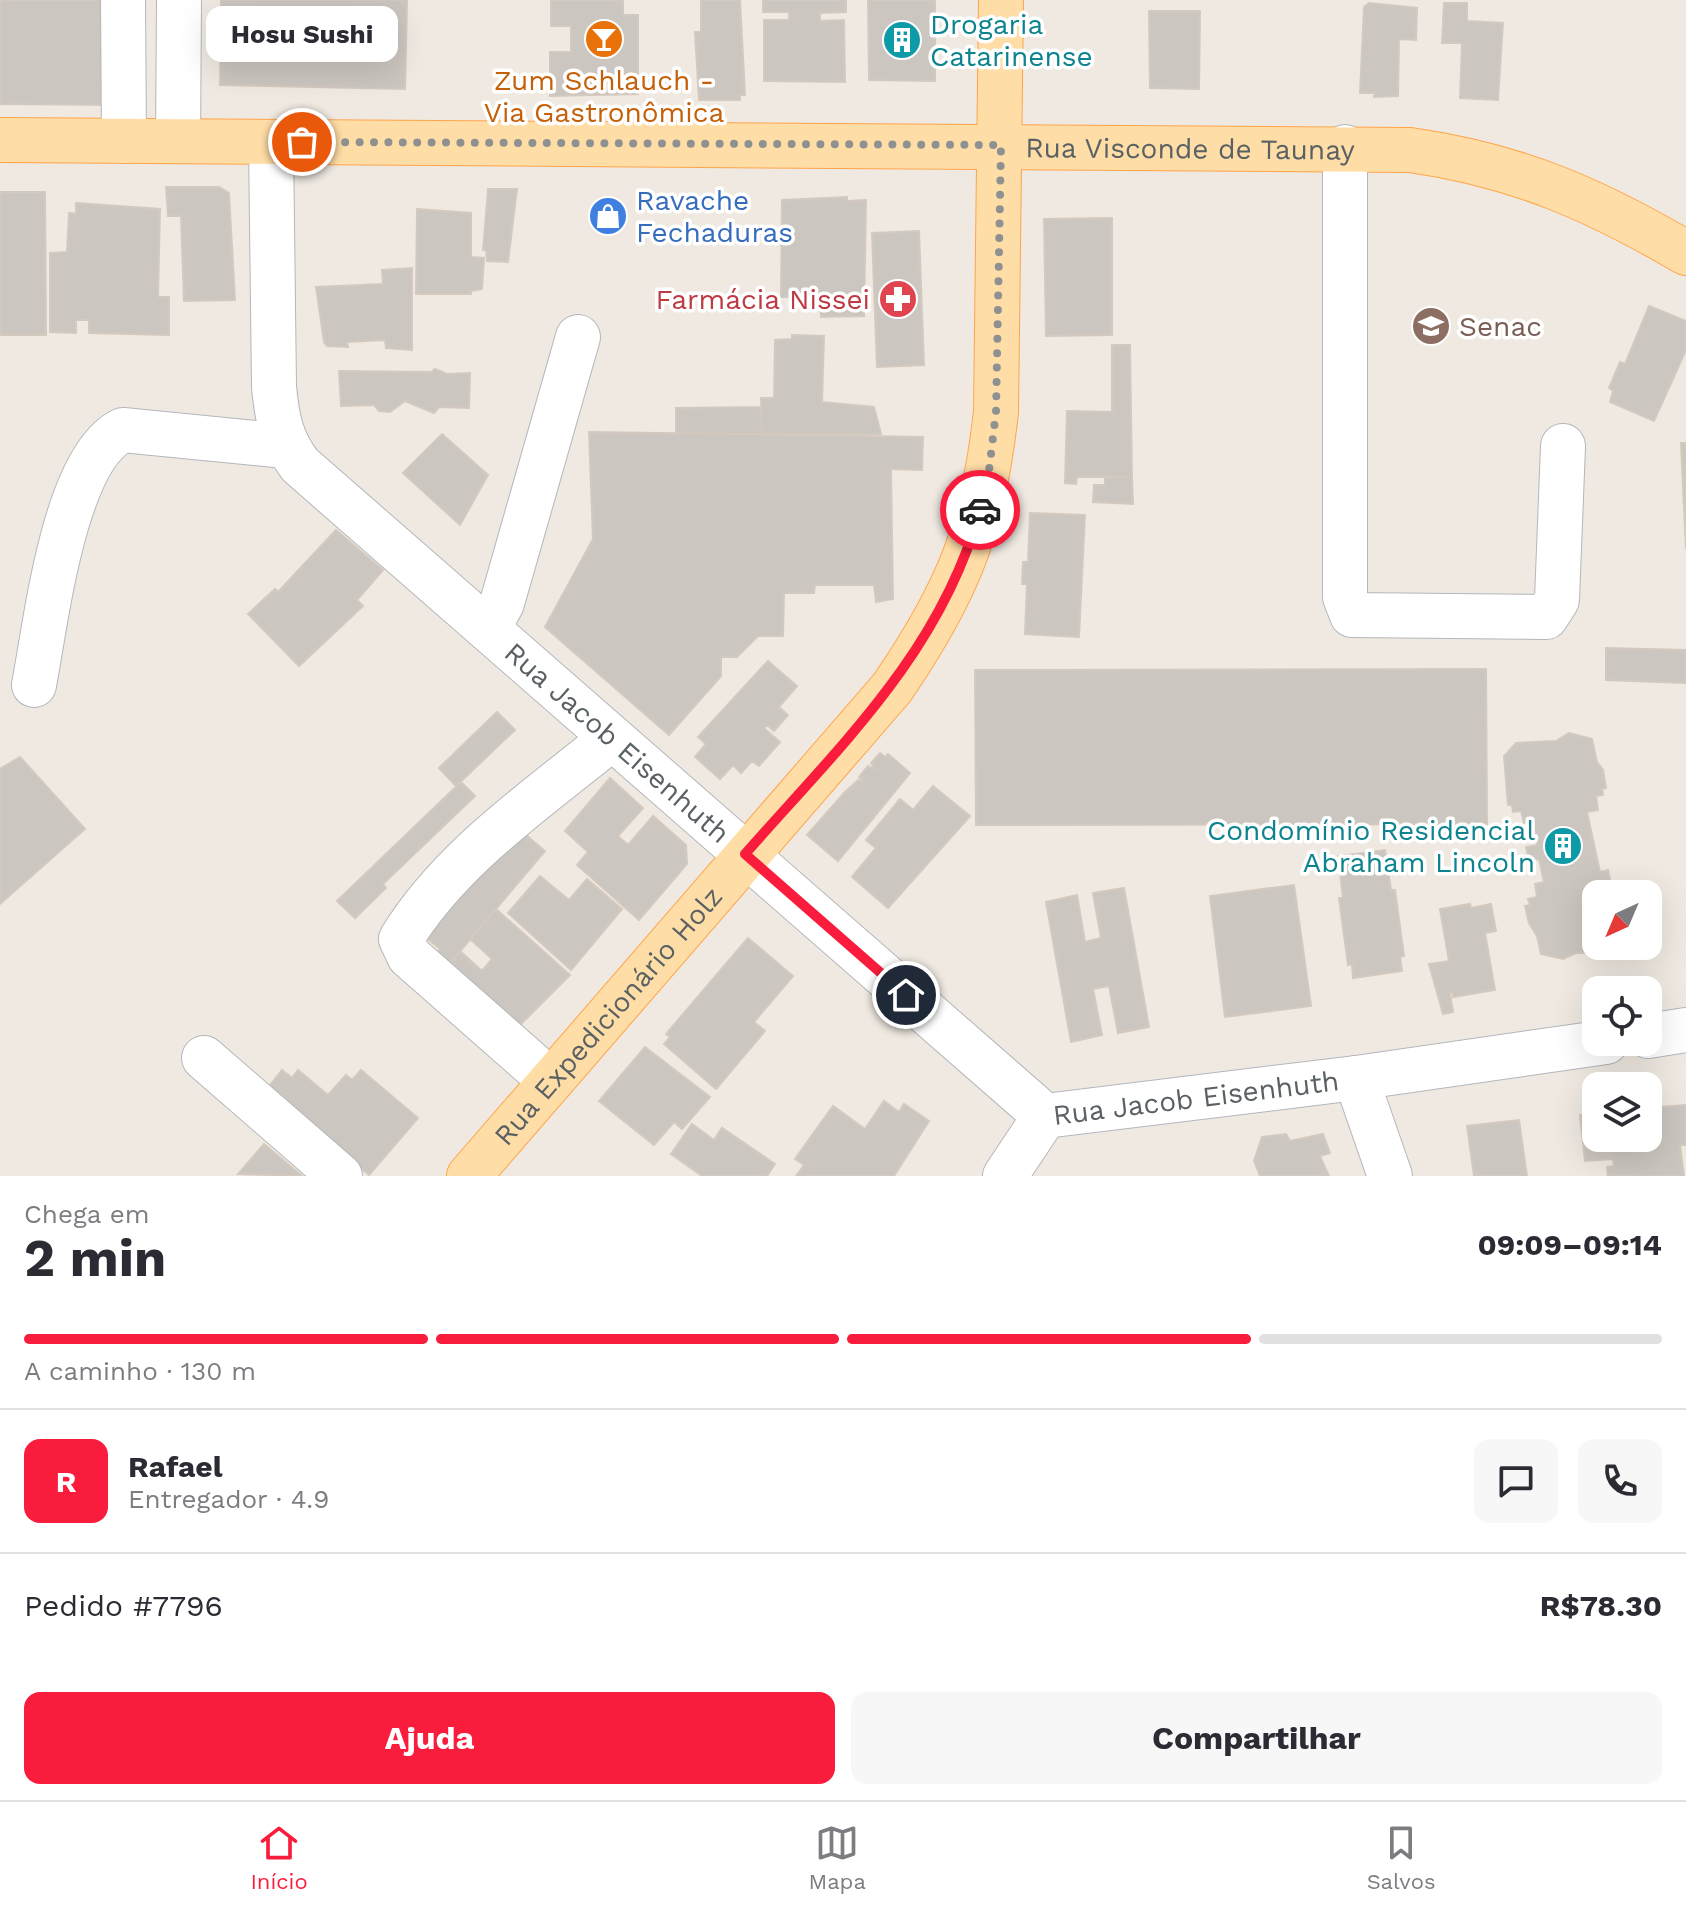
<!DOCTYPE html>
<html lang="pt">
<head>
<meta charset="utf-8">
<style>
  :root { --surface:#fff; --page:#f7f7f7; --text:#2b2b33; --muted:#7c7c81; --line:#e1e1e2; --accent:#fa1c3c }
  body { margin:0; font-family:"Work Sans",sans-serif; background:var(--page); color:var(--text); height:100vh; display:flex; flex-direction:column; font-size:30px; white-space:nowrap }
  * { box-sizing:border-box; margin:0 }
  p { font-size:26px; color:var(--muted) }
  .icon { flex:none; width:44px; height:44px; fill:none; stroke:currentColor; stroke-width:2; stroke-linecap:round; stroke-linejoin:round }
  .map { position:relative; height:1176px; overflow:hidden }
  .panel { display:flex; flex-direction:column; background:var(--surface); flex:1 }
  .panel>* { flex:none }
  .needle { width:52px; rotate:224deg }
  .tools { position:absolute; left:1582px; top:880px; display:grid; gap:16px }
  .tools a { display:grid; place-items:center; width:80px; height:80px; border-radius:16px; background:var(--surface); box-shadow:0 8px 32px #0002; font-size:40px }
  .pin { position:absolute; display:grid; place-items:center; width:68px; height:68px; color:#fff; margin:-34px; border:4px solid #fff; border-radius:50%; box-shadow:0 2px 8px #0007 }
  .courier { position:absolute; display:grid; place-items:center; width:80px; height:80px; margin:-40px; border:6px solid #fa1c3c; border-radius:50%; background:#fff; color:#222; box-shadow:0 2px 10px #0007 }
  .bubble { position:absolute; height:56px; border-radius:16px; background:var(--surface); box-shadow:0 8px 32px #0002; font-size:26px; font-weight:700; line-height:56px; text-align:center }
  .overview em { font-style:normal; font-weight:700 }
  .overview div { display:flex; flex-direction:column-reverse }
  .overview { display:flex; align-items:center; justify-content:space-between; height:136px; padding:0 24px }
  h1 { font-size:52px; font-weight:700; line-height:60px }
  .bar { display:grid; grid-template-columns:repeat(4,1fr); gap:12px 8px; align-content:center; height:96px; padding:0 24px }
  .bar i { height:10px; border-radius:6px; background:var(--line) }
  .bar .current { background:var(--accent) }
  .bar p { grid-column:span 4 }
  .line { display:flex; align-items:center; gap:20px; padding:0 24px; border-top:2px solid var(--line) }
  .line div { flex:1 }
  .round { display:grid; place-items:center; flex:none; width:84px; height:84px; border-radius:16px; background:var(--page) }
  .action { display:flex; gap:16px; margin-top:auto; padding:16px 24px }
  .action a { flex:1; height:92px; border-radius:16px; background:var(--accent); color:#fff; font-size:32px; font-weight:700; line-height:92px; text-align:center }
  .action a+a { background:var(--page); color:var(--text) }
  .menu { display:flex; justify-content:space-around; align-items:center; height:112px; border-top:2px solid var(--line); background:var(--surface); font-size:22px; color:var(--muted) }
  .menu a { display:grid; justify-items:center; gap:4px }
  .menu .current { color:var(--accent) }
  .map>svg:first-child { display:block }
  .building { fill:#ccc6c0; stroke:#d4c9bf; stroke-width:2 }
  .lines { fill:none; stroke-linecap:round; stroke-linejoin:round }
  .minor-casing { stroke:#b3b7bb; stroke-width:46 }
  .major-casing { stroke:#ffa44a; stroke-width:46 }
  .minor { stroke:#fff; stroke-width:44 }
  .major { stroke:#ffdda6; stroke-width:44 }
  .done { stroke:#8e9190; stroke-width:8; stroke-dasharray:0 14.4 }
  .route { stroke:#fa1c3c; stroke-width:10 }
  .labels { text-anchor:middle; dominant-baseline:central; stroke-width:7; stroke-linejoin:round; paint-order:stroke }
  .culture-label { font-size:28px; fill:#0d838f; stroke:#fff; text-anchor:start }
  .food-label { font-size:28px; fill:#c56008; stroke:#fff }
  .street-label { font-size:28px; fill:#5a6164; stroke:#fff }
  .shop-label { font-size:28px; fill:#366cbe; stroke:#fff; text-anchor:start }
  .health-label { font-size:28px; fill:#be3a42; stroke:#fff; text-anchor:end }
  .education-label { font-size:28px; fill:#785e54; stroke:#fff; text-anchor:start }
</style>
</head>
<body>
<div class="map">
<svg width="1686" height="1176" viewBox="0 0 1686 1176">
  <rect width="100%" height="100%" fill="#efe9e1"/>
  <path class="building" d="M 0,0 L 115,0 L 113,105 L 0,104 Z
    M 221,0 L 407,0 L 405,89 L 220,85 Z
    M 551,0 L 623,0 L 623,15 L 638,15 L 638,94 L 550,96 L 550,52 L 571,52 L 571,26 L 551,26 Z
    M 701,0 L 740,0 L 745,95 L 740,95 L 740,100 L 699,100 L 695,32 L 701,32 Z
    M 763,0 L 846,0 L 846,12 L 820,13 L 820,21 L 844,20 L 845,82 L 764,81 L 764,20 L 789,20 L 789,12 L 763,12 Z
    M 868,0 L 935,0 L 935,81 L 869,80 Z
    M 1369,3 L 1417,8 L 1416,40 L 1399,39 L 1398,96 L 1374,97 L 1375,93 L 1360,93 L 1364,7 Z
    M 1444,3 L 1467,3 L 1467,21 L 1503,23 L 1498,100 L 1460,98 L 1462,43 L 1442,43 Z
    M 1149,11 L 1200,11 L 1199,89 L 1150,88 Z
    M 166,187 L 219,187 L 229,193 L 235,300 L 184,301 L 181,216 L 168,216 Z
    M 488,189 L 517,189 L 508,262 L 487,261 L 486,250 L 483,250 Z
    M 0,192 L 45,192 L 46,335 L 0,335 Z
    M 847,197 L 847,201 L 866,200 L 864,316 L 821,317 L 820,297 L 781,297 L 782,200 Z
    M 76,203 L 160,209 L 158,297 L 169,297 L 169,335 L 89,333 L 89,320 L 76,320 L 76,333 L 50,332 L 50,253 L 67,252 L 69,213 L 76,214 Z
    M 417,209 L 471,213 L 471,257 L 484,258 L 482,289 L 471,291 L 471,294 L 416,294 Z
    M 1112,218 L 1112,335 L 1046,336 L 1044,219 Z
    M 919,231 L 924,365 L 877,367 L 872,233 Z
    M 412,268 L 412,350 L 386,348 L 385,340 L 347,342 L 348,347 L 327,346 L 324,342 L 316,287 L 383,284 L 382,270 Z
    M 1649,306 L 1686,321 L 1686,350 L 1654,421 L 1610,402 L 1613,391 L 1609,388 L 1620,362 L 1625,364 Z
    M 792,335 L 824,336 L 822,402 L 874,407 L 881,434 L 762,434 L 761,398 L 774,398 L 775,340 L 792,339 Z
    M 1112,345 L 1130,345 L 1132,477 L 1077,477 L 1076,484 L 1065,483 L 1067,411 L 1112,412 Z
    M 435,369 L 447,374 L 470,373 L 469,408 L 439,407 L 434,413 L 405,401 L 390,412 L 379,411 L 374,405 L 341,406 L 339,371 L 431,372 Z
    M 761,407 L 762,434 L 676,433 L 676,408 Z
    M 589,432 L 923,437 L 922,470 L 891,469 L 893,599 L 876,602 L 874,585 L 815,585 L 814,593 L 784,593 L 783,636 L 758,636 L 737,657 L 721,657 L 721,676 L 669,735 L 545,627 L 593,539 Z
    M 442,434 L 488,475 L 460,525 L 403,473 Z
    M 1681,443 L 1686,443 L 1686,549 Z
    M 1105,477 L 1132,477 L 1133,504 L 1093,502 L 1094,485 L 1105,485 Z
    M 1030,513 L 1085,515 L 1079,637 L 1025,634 L 1027,584 L 1022,584 L 1023,562 L 1028,562 Z
    M 336,530 L 383,570 L 357,600 L 363,606 L 299,666 L 248,614 L 275,589 L 278,592 Z
    M 1606,648 L 1686,650 L 1686,683 L 1606,680 Z
    M 768,661 L 797,686 L 779,707 L 788,715 L 774,731 L 767,725 L 764,728 L 780,742 L 759,766 L 752,761 L 741,773 L 733,765 L 720,779 L 695,757 L 706,744 L 698,737 Z
    M 1486,669 L 1487,824 L 976,825 L 975,670 Z
    M 497,712 L 515,730 L 456,786 L 439,768 Z
    M 1569,733 L 1592,739 L 1597,762 L 1603,770 L 1606,788 L 1602,789 L 1603,795 L 1596,796 L 1598,810 L 1587,812 L 1600,872 L 1608,870 L 1611,884 L 1618,883 L 1626,894 L 1596,894 L 1596,946 L 1621,946 L 1607,953 L 1576,953 L 1563,959 L 1541,954 L 1537,936 L 1529,923 L 1525,906 L 1530,905 L 1528,899 L 1537,897 L 1535,884 L 1544,882 L 1539,859 L 1529,861 L 1526,847 L 1537,845 L 1533,821 L 1524,823 L 1521,811 L 1513,812 L 1512,805 L 1508,805 L 1504,756 L 1516,743 L 1556,741 Z
    M 880,753 L 885,757 L 888,754 L 910,773 L 838,861 L 807,835 L 845,792 L 858,780 L 865,782 L 859,777 L 868,766 L 876,769 L 871,763 Z
    M 20,757 L 85,829 L 0,904 L 0,769 Z
    M 610,778 L 643,808 L 618,836 L 628,845 L 653,816 L 686,845 L 687,864 L 639,920 L 577,865 L 588,852 L 565,831 Z
    M 461,782 L 475,796 L 383,884 L 386,888 L 355,918 L 337,901 Z
    M 933,786 L 970,816 L 888,908 L 852,877 L 876,848 L 866,840 L 900,799 L 913,810 Z
    M 520,830 L 545,851 L 446,968 L 433,958 L 440,949 L 419,932 Z
    M 1385,850 L 1391,890 L 1395,890 L 1404,956 L 1400,957 L 1402,971 L 1353,978 L 1352,964 L 1348,965 L 1339,898 L 1343,898 L 1338,856 Z
    M 540,876 L 569,900 L 587,879 L 622,909 L 571,970 L 508,913 Z
    M 1294,885 L 1311,1006 L 1225,1017 L 1210,896 Z
    M 1124,888 L 1149,1027 L 1118,1033 L 1109,986 L 1093,989 L 1102,1035 L 1071,1042 L 1046,902 L 1077,895 L 1085,942 L 1101,938 L 1093,893 Z
    M 1470,904 L 1471,908 L 1491,904 L 1496,931 L 1485,933 L 1495,990 L 1453,997 L 1453,992 L 1450,993 L 1453,1012 L 1443,1014 L 1429,964 L 1449,961 L 1440,909 Z
    M 496,909 L 570,975 L 516,1029 L 446,968 L 460,951 L 482,971 L 492,959 L 470,939 Z
    M 748,938 L 793,976 L 754,1022 L 765,1031 L 716,1089 L 664,1044 L 670,1037 L 666,1034 Z
    M 645,1047 L 710,1097 L 682,1129 L 674,1122 L 654,1145 L 599,1101 Z
    M 282,1070 L 292,1078 L 298,1070 L 328,1095 L 346,1075 L 352,1080 L 361,1070 L 418,1118 L 369,1175 L 267,1089 Z
    M 884,1101 L 899,1112 L 904,1104 L 929,1121 L 894,1176 L 796,1176 L 804,1165 L 795,1159 L 833,1106 L 865,1129 Z
    M 1686,1105 L 1686,1145 L 1680,1145 L 1684,1176 L 1608,1176 L 1607,1167 L 1614,1166 L 1613,1159 L 1585,1161 L 1580,1115 L 1596,1114 L 1596,1138 L 1648,1138 L 1648,1108 Z
    M 1519,1120 L 1527,1176 L 1474,1176 L 1467,1126 Z
    M 692,1124 L 714,1140 L 722,1128 L 775,1164 L 767,1176 L 702,1176 L 671,1154 Z
    M 1286,1134 L 1290,1141 L 1323,1134 L 1330,1153 L 1320,1156 L 1329,1176 L 1260,1176 L 1254,1161 L 1262,1137 Z
    M 264,1144 L 302,1176 L 238,1174 Z"/>
  <g class="lines">
    <g class="minor-casing">
      <g id="minor">
        <path d="M 123,0 L 124,141"/>
        <path d="M 178,141 L 179,0"/>
        <path id="s1" d="M 271,142 L 274,387 C 277,418 281,440 300,465 L 1045,1116 L 1356,1078 L 1606,1042"/>
        <path d="M 1345,147 L 1345,597 L 1352,615 L 1546,617 L 1557,600 L 1563,446"/>
        <path d="M 488,629 L 502,603 L 578,337"/>
        <path d="M 34,685 C 46,623 64,458 123,430 L 286,446"/>
        <path d="M 1648,1036 L 1686,1030"/>
        <path d="M 204,1058 L 340,1176"/>
        <path d="M 1356,1078 L 1390,1176"/>
        <path d="M 551,1081 L 409,956 L 401,939 C 452,856 538,799 612,738"/>
        <path d="M 1005,1176 L 1045,1116"/>
      </g>
    </g>
    <g class="major-casing">
      <g id="major">
        <path id="s2" d="M 0,140 L 1410,150 C 1516,165 1594,199 1686,253"/>
        <path id="s3" d="M 469,1176 L 892,688 C 959,590 983,529 996,412 L 1001,0"/>
      </g>
    </g>
    <use href="#minor" class="minor"/>
    <use href="#major" class="major"/>
  </g>
  <g class="lines">
    <path class="done" d="M 302,142 L 1001,145 L 996,412 L 988,479 L 980,510"/>
    <path class="route" d="M 906,995 L 745,854 C 840,746 941,652 980,510"/>
  </g>
  <defs>
    <g id="bar-disc" transform="scale(2)"><circle r="9.5" fill="#e8710a" stroke="#fff"/><path d="M-6-5H6L.8 .8V4.5H3.5V6h-7V4.5H-.8V.8Z" fill="#fff"/></g>
    <g id="building-disc" transform="scale(2)"><circle r="9.5" fill="#0f9aa8" stroke="#fff"/><path d="M-4-6H4V6H1V3H-1V6H-4ZM-2.5-4.3h1.7v1.8h-1.7ZM.8-4.3h1.7v1.8H.8ZM-2.5-1h1.7V.8h-1.7ZM.8-1h1.7V.8H.8Z" fill="#fff"/></g>
    <g id="shop-disc" transform="scale(2)"><circle r="9.5" fill="#3f7fe0" stroke="#fff"/><path d="M-5-2.5h2.3a2.7 3.5 0 0 1 5.4 0H5L5.5 6h-11ZM-1.5-2.5h3a1.5 2.3 0 0 0-3 0Z" fill="#fff"/></g>
    <g id="pharmacy-disc" transform="scale(2)"><circle r="9.5" fill="#e0444e" stroke="#fff"/><path d="M-2-6h4v4h4v4h-4v4h-4v-4h-4v-4h4Z" fill="#fff"/></g>
    <g id="school-disc" transform="scale(2)"><circle r="9.5" fill="#8d6e63" stroke="#fff"/><path d="M0-5L7-2L0 1L-7-2ZM-4 1L0 2.5L4 1V4Q0 6-4 4Z" fill="#fff"/></g>
  </defs>
  <g fill-rule="evenodd">
    <use href="#bar-disc" x="604" y="39"/>
    <use href="#building-disc" x="902" y="40"/>
    <use href="#shop-disc" x="608" y="216"/>
    <use href="#pharmacy-disc" x="898" y="299"/>
    <use href="#school-disc" x="1431" y="326"/>
    <use href="#building-disc" x="1563" y="846"/>
  </g>
  <g class="labels">
    <g class="culture-label">
      <text x="930" y="24">Drogaria<tspan x="930" dy="32">Catarinense</tspan></text>
      <text x="1535" y="830" text-anchor="end">Condomínio Residencial<tspan x="1535" dy="32">Abraham Lincoln</tspan></text>
    </g>
    <g class="food-label">
      <text x="604" y="80">Zum Schlauch -<tspan x="604" dy="32">Via Gastronômica</tspan></text>
    </g>
    <g class="street-label">
      <text stroke="none"><textPath href="#s2" startOffset="1190">Rua Visconde de Taunay</textPath></text>
      <text stroke="none"><textPath href="#s1" startOffset="750">Rua Jacob Eisenhuth</textPath></text>
      <text stroke="none"><textPath href="#s3" startOffset="212">Rua Expedicionário Holz</textPath></text>
      <text stroke="none"><textPath href="#s1" startOffset="1470">Rua Jacob Eisenhuth</textPath></text>
    </g>
    <g class="shop-label">
      <text x="636" y="200">Ravache<tspan x="636" dy="32">Fechaduras</tspan></text>
    </g>
    <g class="health-label">
      <text x="870" y="299">Farmácia Nissei</text>
    </g>
    <g class="education-label">
      <text x="1459" y="326">Senac</text>
    </g>
  </g>
</svg>
<div class="tools">
<a><svg class="needle" viewBox="-14 -14 28 28"><path d="M0-13l5 13h-10z" fill="#e53935"/><path d="M0 13l5-13h-10z" fill="#7c7c81"/></svg></a>
<a><svg class="icon" aria-label="locate" viewBox="0 0 24 24"><circle cx="12" cy="12" r="6"/><path d="M12 2v4M12 18v4M2 12h4M18 12h4"/></svg></a>
<a><svg class="icon" aria-label="layers" viewBox="0 0 24 24"><path d="M12 4l9 5-9 5-9-5zM3 14l9 5 9-5"/></svg></a>
</div>
<div class="pin" style="left:302px;top:142px;background:#ea580c"><svg class="icon" aria-label="bag" viewBox="0 0 24 24"><path d="M5 8h14l-1 12H6zM9 8a3 3 0 0 1 6 0"/></svg></div>
<div class="pin" style="left:906px;top:995px;background:#1f2937"><svg class="icon" aria-label="home" viewBox="0 0 24 24"><path d="M3 11l9-7 9 7M6 9v11h12V9"/></svg></div>
<div class="courier" style="left:980px;top:510px"><svg class="icon" aria-label="car" viewBox="0 0 24 24"><path d="M5 17H2v-5l4-1 3-4h7l3 4 3 1v5h-3M9 17h6M6 11h13"/><circle cx="7" cy="17" r="2"/><circle cx="17" cy="17" r="2"/></svg></div>
<div class="bubble" style="left:206px;top:6px;width:192px">Hosu Sushi</div>
</div>
<section class="panel">
<div class="overview"><div><h1>2 min</h1><p>Chega em</p></div><em>09:09–09:14</em></div>
<div class="bar"><i class="current"></i><i class="current"></i><i class="current"></i><i></i><p>A caminho · 130 m</p></div>
<div class="line" style="height:144px"><b class="round" style="background:var(--accent);color:#fff">R</b><div><b>Rafael</b><p>Entregador · 4.9</p></div><a class="round"><svg class="icon" aria-label="chat" viewBox="0 0 24 24"><path d="M4 5h16v11H9l-5 4z"/></svg></a><a class="round"><svg class="icon" aria-label="phone" viewBox="0 0 24 24"><path d="M5 4h4l2 5-3 2q2 4 5 5l2-3 5 2v4C11 20 4 13 5 4z"/></svg></a></div>
<div class="line" style="height:104px"><div>Pedido #7796</div><b>R$78.30</b></div>
<div class="action"><a>Ajuda</a><a>Compartilhar</a></div>
</section>
<nav class="menu">
<a class="current"><svg class="icon" aria-label="home" viewBox="0 0 24 24"><path d="M3 11l9-7 9 7M6 9v11h12V9"/></svg>Início</a>
<a><svg class="icon" aria-label="map" viewBox="0 0 24 24"><path d="M3 6l6-2 6 2 6-2v14l-6 2-6-2-6 2zM9 4v14M15 6v14"/></svg>Mapa</a>
<a><svg class="icon" aria-label="saved" viewBox="0 0 24 24"><path d="M7 4h10v16l-5-4-5 4z"/></svg>Salvos</a>
</nav>
</body>
</html>
